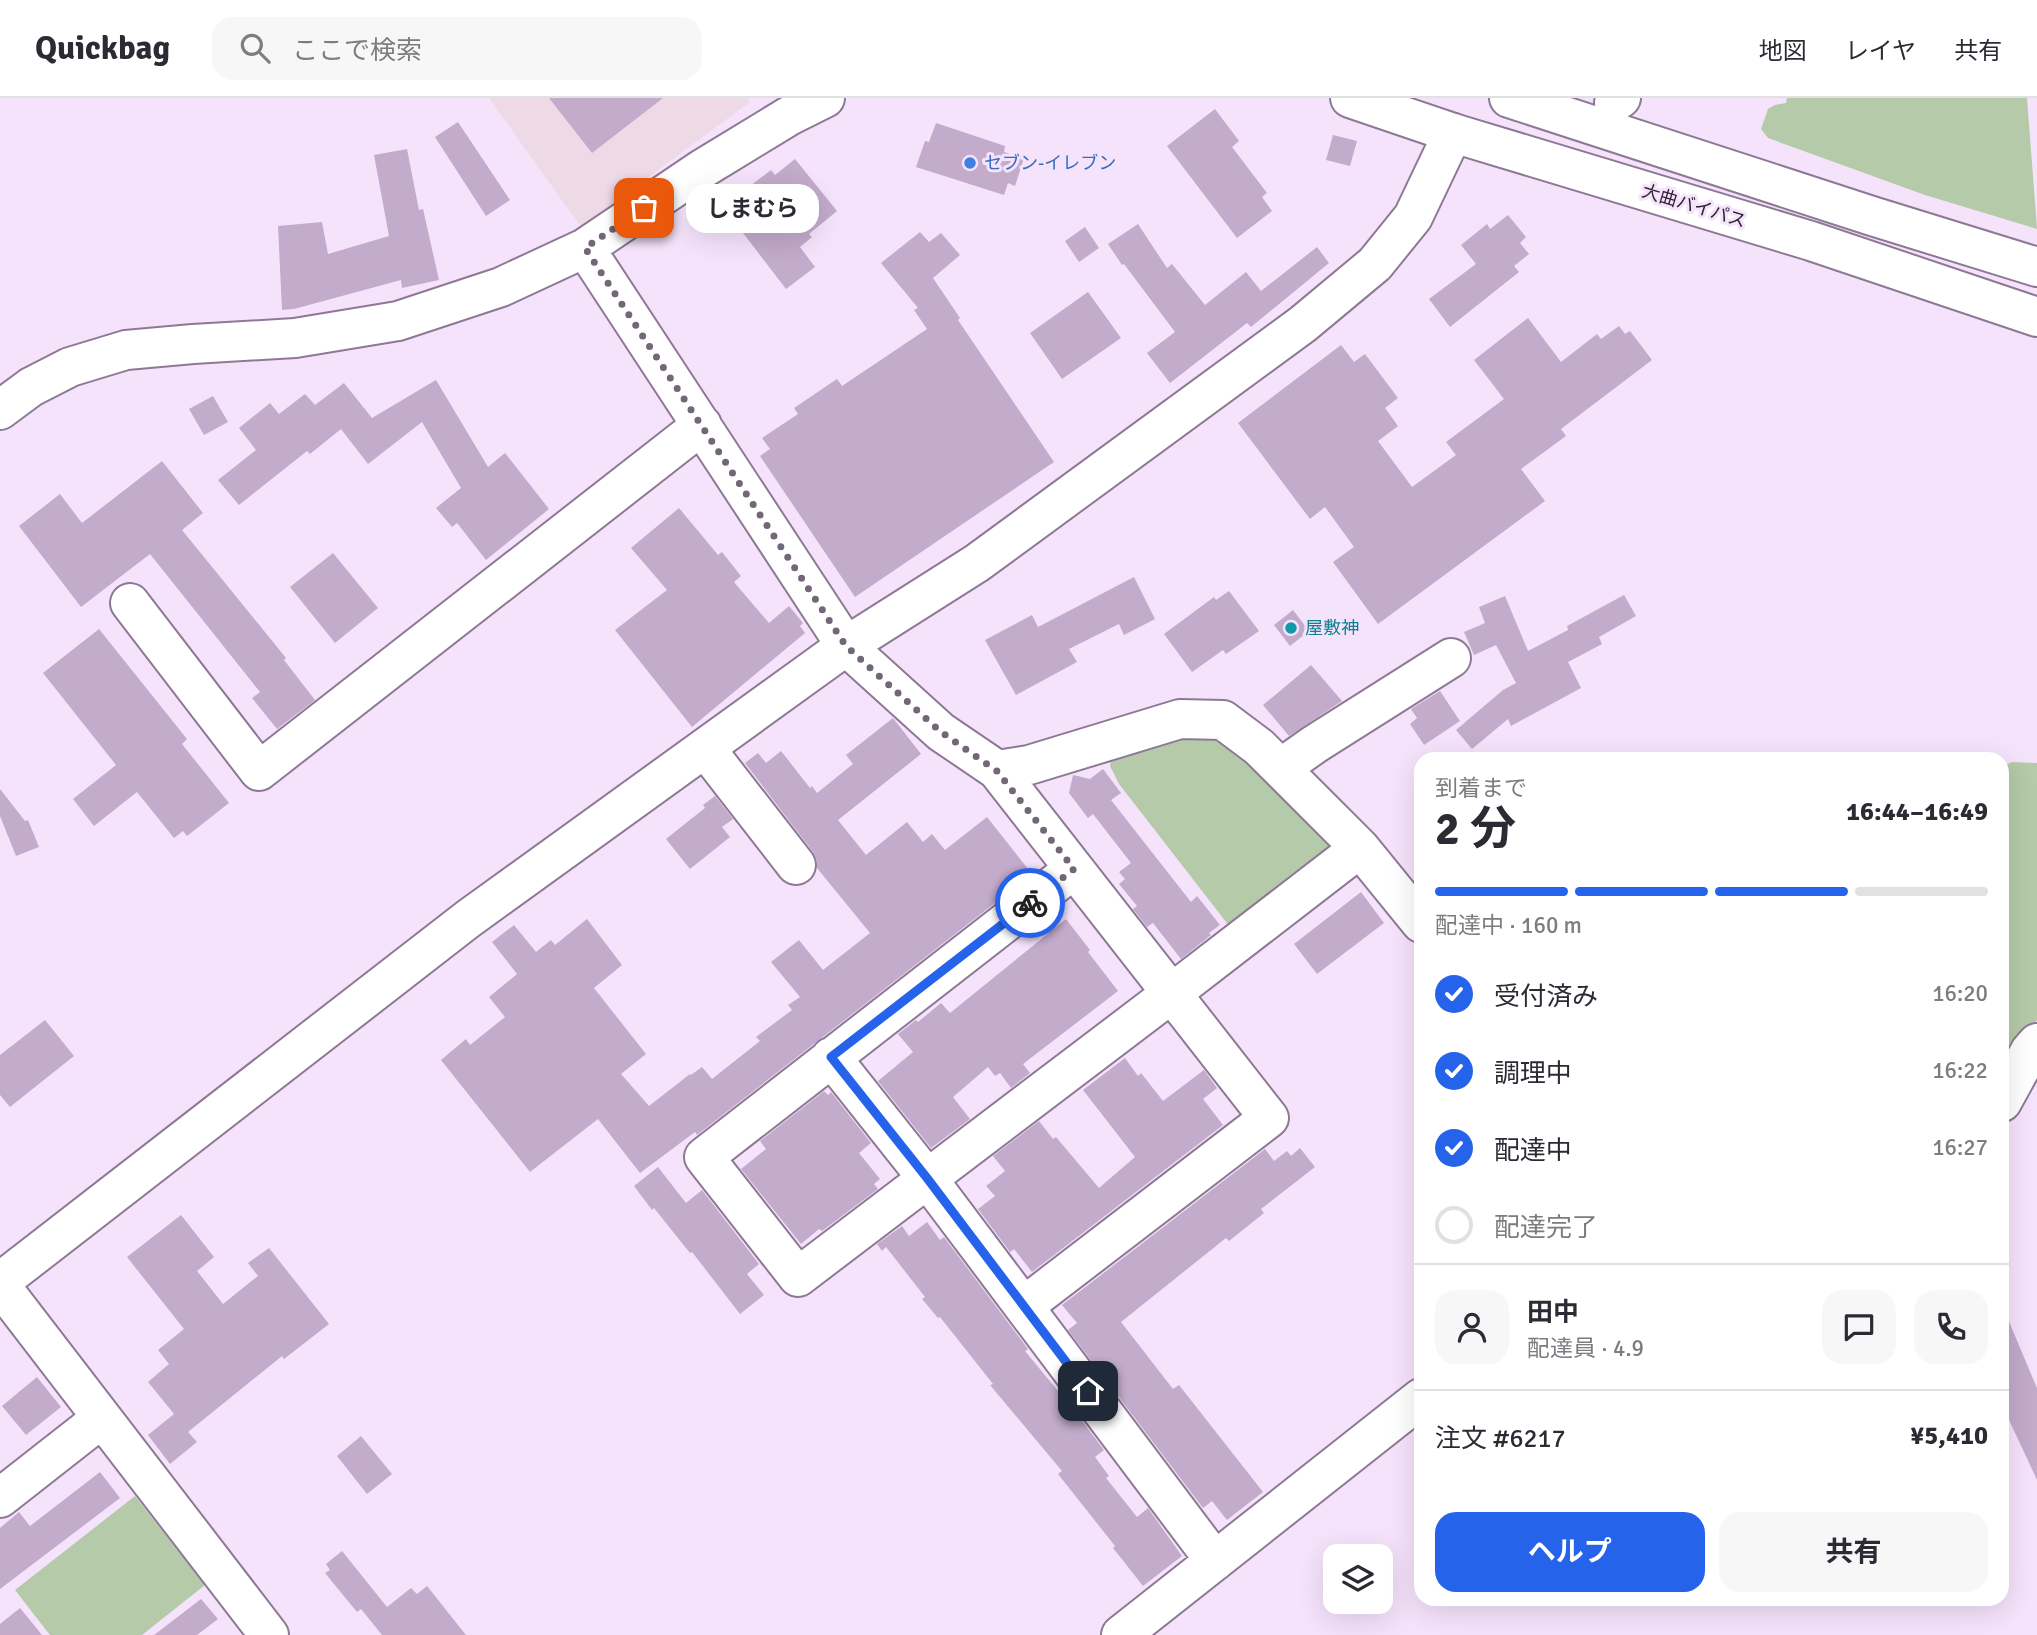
<!DOCTYPE html>
<html lang="ja">
<head>
<meta charset="utf-8">
<style>
  :root { --surface:#fff; --page:#f7f7f7; --text:#2b2b33; --muted:#7c7c81; --line:#e1e1e2; --accent:#2563eb }
  body { margin:0; font-family:Signika,"Noto Sans JP",sans-serif; background:var(--page); color:var(--text); height:100vh; display:flex; flex-direction:column; font-size:26px; white-space:nowrap }
  * { box-sizing:border-box; margin:0 }
  p { font-size:23px; color:var(--muted) }
  .icon { flex:none; width:38px; height:38px; fill:none; stroke:currentColor; stroke-width:2; stroke-linecap:round; stroke-linejoin:round }
  .map { position:relative; flex:1; overflow:hidden }
  .details { position:absolute; left:1414px; top:654px; width:595px; height:854px; display:flex; flex-direction:column; background:var(--surface); border-radius:21px; box-shadow:0 7px 28px #0002 }
  .details>* { flex:none }
  .fabs { position:absolute; left:1323px; top:1446px; display:grid; gap:14px }
  .fabs a { display:grid; place-items:center; width:70px; height:70px; border-radius:14px; background:var(--surface); box-shadow:0 7px 28px #0002; font-size:35px }
  .pin { position:absolute; display:grid; place-items:center; width:60px; height:60px; color:#fff; margin:-30px; border-radius:14px; box-shadow:0 4px 10px #0006 }
  .courier { position:absolute; display:grid; place-items:center; width:70px; height:70px; margin:-35px; border:5px solid #2563eb; border-radius:50%; background:#fff; color:#222; box-shadow:0 2px 9px #0007 }
  .bubble { position:absolute; height:49px; border-radius:21px; background:var(--surface); box-shadow:0 7px 28px #0002; font-size:23px; font-weight:700; line-height:49px; text-align:center }
  .head em { font-style:normal; font-weight:700 }
  .head div { display:flex; flex-direction:column-reverse }
  .head { display:flex; align-items:center; justify-content:space-between; height:119px; padding:0 21px }
  h1 { font-size:46px; font-weight:700; line-height:52px }
  .bar { display:grid; grid-template-columns:repeat(4,1fr); gap:10px 7px; align-content:center; height:84px; padding:0 21px }
  .bar i { height:9px; border-radius:5px; background:var(--line) }
  .bar .on { background:var(--accent) }
  .bar p { grid-column:span 4 }
  .line { display:flex; align-items:center; gap:18px; padding:0 21px; border-top:2px solid var(--line) }
  .line div { flex:1 }
  .round { display:grid; place-items:center; flex:none; width:74px; height:74px; border-radius:21px; background:var(--page) }
  ol { padding:0 21px; list-style:none }
  li { display:flex; align-items:center; gap:21px; height:77px }
  li p { margin-inline-start:auto }
  li .icon { padding:7px; border-radius:50%; background:var(--accent); color:#fff; stroke-width:4 }
  li:last-child { color:var(--muted) }
  li i { width:38px; height:38px; border:4px solid var(--line); border-radius:50% }
  .primary-button { display:flex; gap:14px; margin-top:auto; padding:14px 21px }
  .primary-button a { flex:1; height:80px; border-radius:21px; background:var(--accent); color:#fff; font-size:28px; font-weight:700; line-height:80px; text-align:center }
  .primary-button a+a { background:var(--page); color:var(--text) }
  header { display:flex; align-items:center; gap:42px; box-sizing:border-box; height:98px; padding:0 35px; background:var(--surface); border-bottom:2px solid var(--line) }
  header strong { font-size:33px }
  nav { display:flex; gap:38px; margin-inline-start:auto; font-size:24px }
  .search { width:490px; height:63px; background:var(--page); display:flex; align-items:center; gap:18px; box-sizing:border-box; padding:0 24px; border-radius:21px; color:var(--muted); font-size:26px }
  .map>svg:first-child { display:block }
  .commercial { fill:#eed9e7 }
  .green { fill:#b5caa9 }
  .building { fill:#c3abcb }
  .lines { fill:none; stroke-linecap:round; stroke-linejoin:round }
  .minor-casing { stroke:#8e7995; stroke-width:42 }
  .highway-casing { stroke:#8e7995; stroke-width:42 }
  .minor { stroke:#fff; stroke-width:38 }
  .highway { stroke:#fff; stroke-width:38 }
  .done { stroke:#736777; stroke-width:7; stroke-dasharray:0 12.6 }
  .route { stroke:#2563eb; stroke-width:9 }
  .shop-dot { fill:#3f7fe0; stroke:#f5e3fc; stroke-width:2.5 }
  .culture-dot { fill:#0f9aa8; stroke:#f5e3fc; stroke-width:2.5 }
  .labels { text-anchor:middle; dominant-baseline:central; stroke-width:6; stroke-linejoin:round; paint-order:stroke }
  .shop-label { font-size:18px; fill:#366cbe; stroke:#f5e3fc; text-anchor:start }
  .street-label { font-size:18px; fill:#2d2430; stroke:#f5e3fc }
  .culture-label { font-size:18px; fill:#0d838f; stroke:#f5e3fc; text-anchor:start }
</style>
</head>
<body>
<header>
<strong>Quickbag</strong>
<div class="search"><svg class="icon" aria-label="search" viewBox="0 0 24 24"><circle cx="10" cy="10" r="6"/><path d="M15 15l6 6"/></svg>ここで検索</div>
<nav><a>地図</a><a>レイヤ</a><a>共有</a></nav>
</header>
<div class="map">
<svg width="2037" height="1537" viewBox="0 0 2037 1537">
  <rect width="100%" height="100%" fill="#f5e3fc"/>
  <path class="commercial" d="M 489,0 L 747,0 L 750,4 L 581,129 Z"/>
  <path class="green" d="M 1787,0 L 2027,0 L 2037,131 L 1925,97 L 1768,40 L 1761,31 L 1768,11 L 1775,7 L 1786,5 Z
    M 1212,629 L 1330,742 L 1329,754 L 1230,829 L 1119,686 L 1110,668 L 1112,657 Z
    M 2012,664 L 2037,665 L 2037,922 L 2002,966 L 2002,669 Z
    M 135,1398 L 205,1487 L 142,1537 L 50,1537 L 15,1492 Z"/>
  <path class="building" d="M 549,0 L 663,0 L 592,55 Z
    M 1215,11 L 1239,43 L 1232,49 L 1267,95 L 1262,99 L 1272,113 L 1237,140 L 1167,48 Z
    M 458,24 L 510,102 L 486,118 L 435,39 Z
    M 936,25 L 1005,48 L 1004,54 L 1024,60 L 1015,88 L 1008,85 L 1004,97 L 916,69 L 925,43 L 929,44 Z
    M 1333,37 L 1357,43 L 1350,68 L 1326,62 Z
    M 407,51 L 419,112 L 423,111 L 439,182 L 402,190 L 401,182 L 294,211 L 282,212 L 278,128 L 322,124 L 328,156 L 389,138 L 374,57 Z
    M 795,61 L 837,113 L 809,136 L 812,139 L 800,149 L 815,169 L 786,191 L 743,135 L 757,125 L 737,98 L 771,72 L 775,77 Z
    M 1508,117 L 1526,139 L 1520,145 L 1529,156 L 1514,168 L 1519,174 L 1450,229 L 1429,201 L 1476,166 L 1461,147 L 1487,126 L 1490,131 Z
    M 1138,126 L 1167,170 L 1172,166 L 1205,207 L 1246,174 L 1261,193 L 1317,149 L 1329,165 L 1251,229 L 1247,225 L 1170,285 L 1147,255 L 1175,234 L 1124,166 L 1122,167 L 1108,146 Z
    M 1085,129 L 1099,150 L 1079,164 L 1065,143 Z
    M 920,134 L 929,144 L 941,135 L 960,157 L 933,180 L 960,220 L 958,222 L 1054,364 L 855,499 L 760,358 L 770,351 L 762,340 L 798,316 L 794,310 L 837,281 L 842,288 L 927,231 L 914,212 L 918,210 L 881,165 Z
    M 1088,194 L 1121,240 L 1062,281 L 1030,235 Z
    M 1528,220 L 1561,264 L 1597,236 L 1601,241 L 1619,228 L 1625,236 L 1630,233 L 1652,262 L 1561,331 L 1566,338 L 1521,371 L 1545,403 L 1378,526 L 1333,464 L 1354,449 L 1325,409 L 1310,421 L 1238,325 L 1341,247 L 1354,264 L 1365,256 L 1398,300 L 1385,310 L 1398,328 L 1378,343 L 1412,389 L 1456,357 L 1446,344 L 1504,301 L 1474,262 Z
    M 436,282 L 488,369 L 505,355 L 549,411 L 486,462 L 457,425 L 452,429 L 436,410 L 461,390 L 422,324 L 368,366 L 341,331 L 310,356 L 307,353 L 239,407 L 218,382 L 256,352 L 239,330 L 270,305 L 279,316 L 305,296 L 315,307 L 344,285 L 372,320 Z
    M 213,298 L 228,324 L 204,337 L 189,311 Z
    M 162,363 L 203,415 L 182,432 L 286,560 L 284,562 L 315,602 L 277,631 L 252,600 L 260,594 L 150,456 L 81,509 L 19,428 L 60,396 L 82,425 Z
    M 679,410 L 718,457 L 722,454 L 741,478 L 734,484 L 769,525 L 789,508 L 803,525 L 800,528 L 805,535 L 692,629 L 615,532 L 667,492 L 631,450 Z
    M 333,455 L 378,510 L 335,545 L 290,489 Z
    M 1134,479 L 1155,521 L 1124,537 L 1119,526 L 1069,551 L 1077,564 L 1016,597 L 985,542 L 1032,517 L 1038,529 Z
    M 1229,493 L 1259,533 L 1226,556 L 1223,552 L 1192,574 L 1164,536 L 1214,499 L 1216,502 Z
    M 1624,497 L 1636,518 L 1599,539 L 1602,546 L 1568,564 L 1581,590 L 1511,628 L 1508,621 L 1472,651 L 1456,632 L 1503,592 L 1516,585 L 1496,547 L 1474,557 L 1464,534 L 1485,525 L 1479,509 L 1505,498 L 1528,553 L 1568,532 L 1567,528 Z
    M 1293,512 L 1309,533 L 1290,548 L 1274,527 Z
    M 99,531 L 187,641 L 182,646 L 229,705 L 187,738 L 183,733 L 174,740 L 137,694 L 94,728 L 73,701 L 116,667 L 43,575 Z
    M 1311,567 L 1342,603 L 1289,638 L 1263,607 Z
    M 1440,593 L 1460,623 L 1424,647 L 1410,626 L 1417,620 L 1411,611 Z
    M 893,620 L 921,656 L 838,722 L 866,757 L 907,724 L 923,744 L 932,736 L 945,752 L 987,719 L 1032,776 L 697,1037 L 695,1034 L 640,1075 L 598,1021 L 530,1074 L 441,962 L 466,941 L 470,947 L 505,919 L 489,899 L 517,876 L 492,844 L 514,827 L 536,854 L 551,842 L 555,847 L 587,821 L 622,867 L 594,890 L 646,956 L 621,976 L 649,1008 L 690,976 L 691,977 L 702,969 L 712,981 L 760,943 L 756,939 L 792,912 L 788,907 L 800,899 L 771,864 L 799,842 L 823,872 L 870,835 L 817,770 L 817,763 L 813,754 L 745,665 L 758,655 L 766,665 L 781,653 L 810,690 L 812,688 L 817,695 L 853,666 L 846,657 Z
    M 1103,671 L 1121,695 L 1111,702 L 1191,804 L 1197,798 L 1220,827 L 1209,835 L 1211,837 L 1181,861 L 1153,825 L 1147,829 L 1133,811 L 1137,808 L 1119,786 L 1125,781 L 1119,774 L 1131,765 L 1093,716 L 1088,720 L 1069,695 L 1073,677 L 1090,681 Z
    M 0,691 L 25,723 L 28,722 L 39,749 L 16,758 L 0,718 Z
    M 715,698 L 733,721 L 722,729 L 730,739 L 690,771 L 666,741 L 705,710 L 703,707 Z
    M 1361,794 L 1384,825 L 1317,876 L 1294,846 Z
    M 1066,821 L 1090,852 L 1088,854 L 1118,893 L 1023,966 L 1030,975 L 1011,990 L 1000,975 L 995,978 L 988,969 L 953,999 L 970,1021 L 931,1050 L 878,983 L 913,954 L 898,936 L 916,922 L 918,924 L 941,905 L 950,915 Z
    M 45,922 L 74,958 L 10,1009 L 0,997 L 0,957 Z
    M 1125,960 L 1138,978 L 1141,975 L 1163,1003 L 1204,972 L 1217,990 L 1203,1001 L 1223,1027 L 1032,1174 L 1014,1151 L 1010,1154 L 978,1111 L 995,1098 L 986,1088 L 1005,1073 L 993,1058 L 1039,1023 L 1053,1041 L 1056,1039 L 1099,1090 L 1135,1059 L 1083,992 Z
    M 824,993 L 828,997 L 831,994 L 871,1045 L 859,1055 L 880,1081 L 874,1086 L 878,1091 L 822,1133 L 819,1131 L 801,1146 L 741,1071 L 766,1051 L 760,1043 Z
    M 1300,1050 L 1315,1069 L 1261,1111 L 1264,1115 L 1229,1143 L 1226,1140 L 1121,1224 L 1173,1291 L 1179,1287 L 1263,1394 L 1227,1422 L 1212,1403 L 1203,1410 L 1068,1232 L 1077,1225 L 1062,1207 L 1265,1051 L 1274,1063 L 1287,1053 L 1291,1058 Z
    M 658,1069 L 686,1105 L 702,1092 L 759,1166 L 747,1176 L 764,1197 L 740,1216 L 692,1154 L 690,1155 L 654,1110 L 652,1112 L 634,1088 Z
    M 181,1117 L 214,1159 L 197,1173 L 223,1206 L 258,1178 L 248,1165 L 269,1150 L 329,1226 L 284,1261 L 282,1258 L 188,1334 L 197,1344 L 170,1366 L 148,1337 L 174,1316 L 148,1284 L 169,1266 L 158,1252 L 184,1231 L 127,1159 Z
    M 927,1124 L 940,1142 L 944,1139 L 1028,1251 L 1025,1253 L 1058,1293 L 1059,1292 L 1104,1352 L 1095,1359 L 1109,1378 L 1106,1380 L 1137,1419 L 1148,1410 L 1182,1458 L 1143,1488 L 1113,1450 L 1115,1448 L 1058,1376 L 1062,1373 L 990,1287 L 993,1286 L 940,1219 L 938,1220 L 922,1201 L 925,1199 L 886,1149 L 882,1153 L 877,1146 L 902,1128 L 909,1138 Z
    M 2002,1207 L 2037,1290 L 2037,1382 L 2002,1307 Z
    M 37,1279 L 61,1309 L 26,1337 L 2,1308 Z
    M 361,1338 L 392,1376 L 367,1396 L 337,1358 Z
    M 100,1374 L 120,1400 L 0,1491 L 0,1430 L 19,1414 L 30,1428 Z
    M 342,1453 L 387,1509 L 411,1490 L 417,1496 L 427,1488 L 466,1537 L 382,1537 L 361,1511 L 357,1514 L 325,1475 L 330,1472 L 326,1466 Z
    M 201,1501 L 218,1521 L 197,1537 L 154,1537 Z
    M 20,1510 L 42,1537 L 0,1537 L 0,1526 Z"/>
  <g class="lines">
    <g class="minor-casing">
      <path id="minor" d="M 1614,5 L 1621,0
        M 585,150 L 846,548 L 941,634 L 997,672 L 1029,667 L 1180,621 L 1223,622 L 1259,649 L 1360,750 L 1421,825
        M 0,312 L 31,289 L 70,269 L 126,252 L 193,246 L 295,240 L 398,223 L 501,189 L 585,150 L 702,71 L 789,18 L 825,0
        M 130,505 L 259,673 L 702,327
        M 705,650 L 796,767
        M 1281,670 L 1315,646 L 1451,560
        M 997,672 L 1269,1020 L 1024,1208
        M 1074,771 L 704,1059 L 798,1179 L 1172,895 L 1360,750
        M 831,959 L 927,1080 L 1215,1463
        M 2002,1004 L 2030,953 L 2037,945
        M 0,1184 L 468,821 L 846,548 L 977,465 L 1303,226 L 1375,166 L 1413,119 L 1453,35
        M 0,1187 L 269,1537
        M 0,1400 L 102,1320
        M 1121,1537 L 1421,1300"/>
    </g>
    <g class="highway-casing">
      <path id="highway" d="M 1350,0 L 1453,35 L 1811,143 L 2037,219
        M 1509,0 L 1872,118 L 2037,169"/>
    </g>
    <use href="#minor" class="minor"/>
    <use href="#highway" class="highway"/>
  </g>
  <g class="lines">
    <path class="done" d="M 644,110 L 585,150 L 846,548 L 941,634 L 997,673 L 1074,771 L 1030,805"/>
    <path class="route" d="M 1030,805 L 831,959 L 927,1080 L 1088,1293"/>
  </g>
  <circle class="shop-dot" cx="970" cy="65" r="7"/>
  <circle class="culture-dot" cx="1291" cy="530" r="7"/>
  <g class="labels">
    <g class="shop-label">
      <text x="984" y="65">セブン-イレブン</text>
    </g>
    <g class="street-label">
      <text transform="translate(1694 108) rotate(17)">大曲バイパス</text>
    </g>
    <g class="culture-label">
      <text x="1305" y="530">屋敷神</text>
    </g>
  </g>
</svg>
<div class="fabs">
<a><svg class="icon" aria-label="layers" viewBox="0 0 24 24"><path d="M12 4l9 5-9 5-9-5zM3 14l9 5 9-5"/></svg></a>
</div>
<div class="pin" style="left:644px;top:110px;background:#ea580c"><svg class="icon" aria-label="bag" viewBox="0 0 24 24"><path d="M5 8h14l-1 12H6zM9 8a3 3 0 0 1 6 0"/></svg></div>
<div class="pin" style="left:1088px;top:1293px;background:#1f2937"><svg class="icon" aria-label="home" viewBox="0 0 24 24"><path d="M3 11l9-7 9 7M6 9v11h12V9"/></svg></div>
<div class="courier" style="left:1030px;top:805px"><svg class="icon" aria-label="bike" viewBox="0 0 24 24"><circle cx="6" cy="16" r="4"/><circle cx="18" cy="16" r="4"/><path d="M6 16l4-8h5l3 8M10 8l3 8H6M13 5h3"/></svg></div>
<div class="bubble" style="left:686px;top:86px;width:133px">しまむら</div>
<section class="details">
<div class="head"><div><h1>2 分</h1><p>到着まで</p></div><em>16:44–16:49</em></div>
<div class="bar"><i class="on"></i><i class="on"></i><i class="on"></i><i></i><p>配達中 · 160 m</p></div>
<ol>
<li><svg class="icon" aria-label="check" viewBox="0 0 24 24"><path d="M5 12l5 5 9-10"/></svg>受付済み<p>16:20</p></li>
<li><svg class="icon" aria-label="check" viewBox="0 0 24 24"><path d="M5 12l5 5 9-10"/></svg>調理中<p>16:22</p></li>
<li><svg class="icon" aria-label="check" viewBox="0 0 24 24"><path d="M5 12l5 5 9-10"/></svg>配達中<p>16:27</p></li>
<li><i></i>配達完了</li>
</ol>
<div class="line" style="height:126px"><a class="round"><svg class="icon" aria-label="person" viewBox="0 0 24 24"><circle cx="12" cy="8" r="4"/><path d="M4 21q1-7 8-7t8 7"/></svg></a><div><b>田中</b><p>配達員 · 4.9</p></div><a class="round"><svg class="icon" aria-label="chat" viewBox="0 0 24 24"><path d="M4 5h16v11H9l-5 4z"/></svg></a><a class="round"><svg class="icon" aria-label="phone" viewBox="0 0 24 24"><path d="M5 4h4l2 5-3 2q2 4 5 5l2-3 5 2v4C11 20 4 13 5 4z"/></svg></a></div>
<div class="line" style="height:91px"><div>注文 #6217</div><b>¥5,410</b></div>
<div class="primary-button"><a>ヘルプ</a><a>共有</a></div>
</section>
</div>
</body>
</html>
